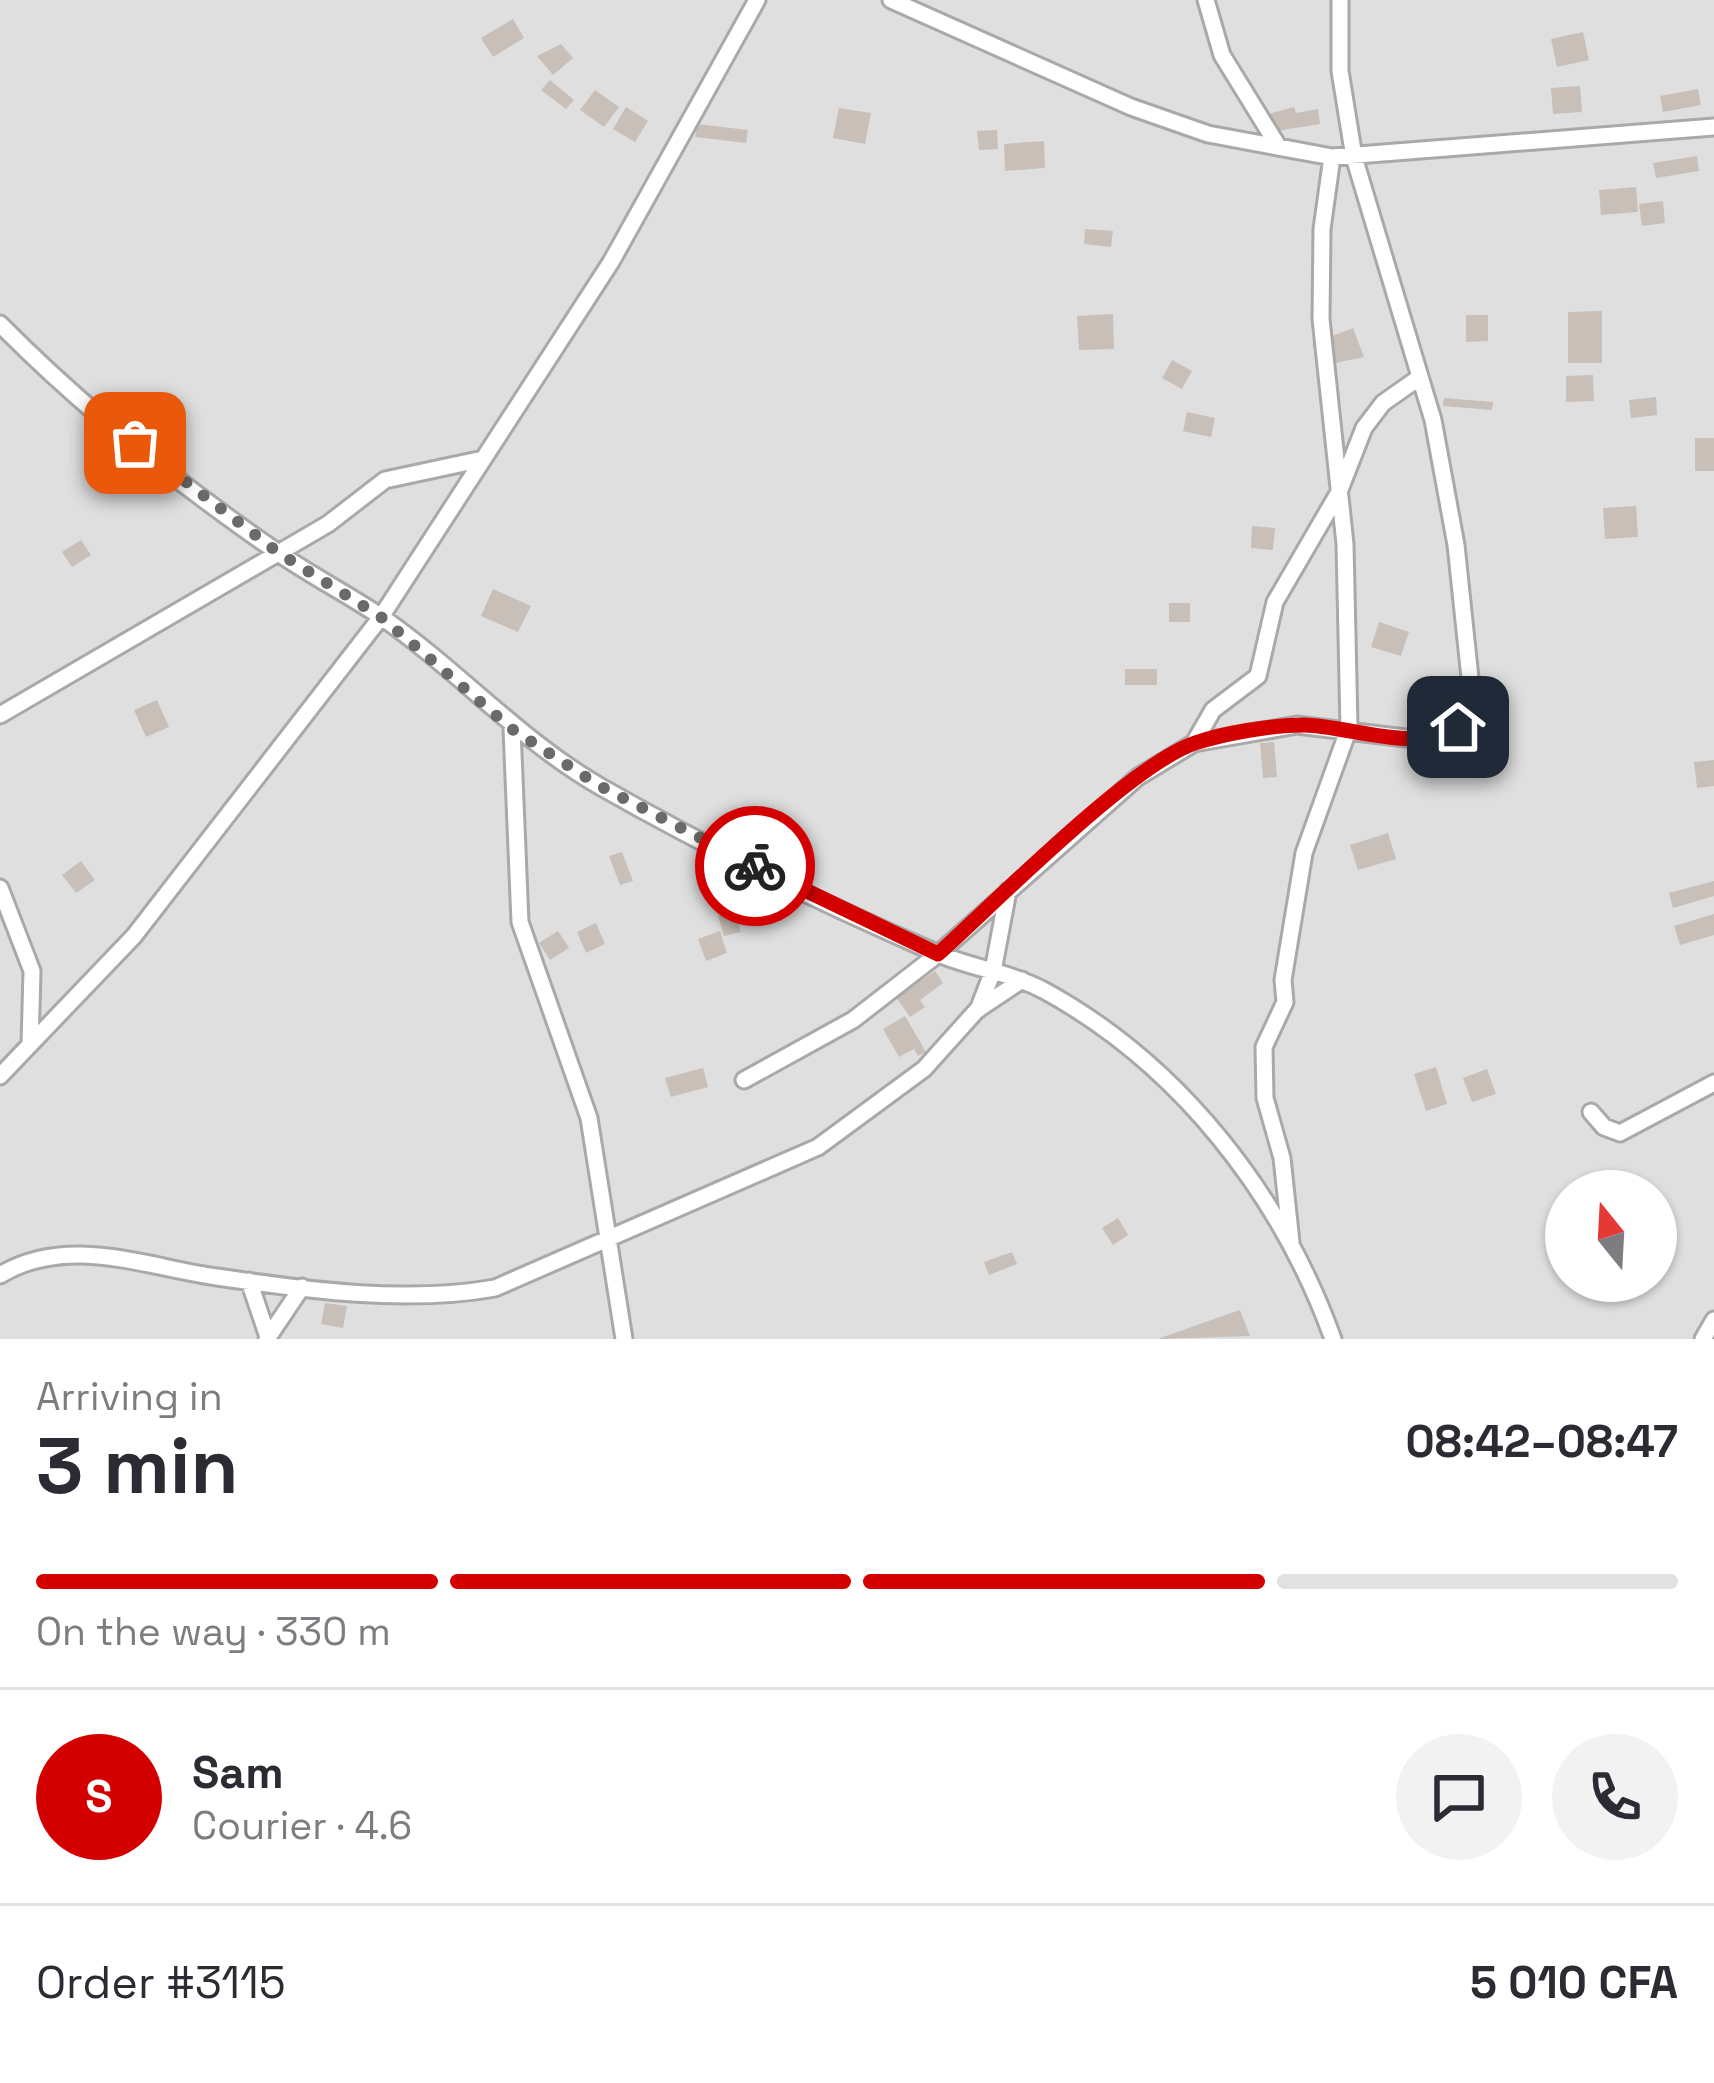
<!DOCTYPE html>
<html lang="en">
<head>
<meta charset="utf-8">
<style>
  :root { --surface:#fff; --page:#f2f2f3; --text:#2b2b33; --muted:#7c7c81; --line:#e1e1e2; --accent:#d40000 }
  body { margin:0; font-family:"Space Grotesk",sans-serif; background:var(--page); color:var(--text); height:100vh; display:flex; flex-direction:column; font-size:45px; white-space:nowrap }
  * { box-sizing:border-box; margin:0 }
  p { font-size:39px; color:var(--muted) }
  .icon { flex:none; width:66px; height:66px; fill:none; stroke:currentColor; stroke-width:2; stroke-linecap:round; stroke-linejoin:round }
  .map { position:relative; height:1339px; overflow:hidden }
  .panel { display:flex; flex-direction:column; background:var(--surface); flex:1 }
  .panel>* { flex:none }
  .needle { width:78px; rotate:342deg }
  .fabs { position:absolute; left:1545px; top:1170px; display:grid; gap:24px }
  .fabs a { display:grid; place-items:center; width:132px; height:132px; border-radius:50%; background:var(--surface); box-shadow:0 3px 9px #0004; font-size:60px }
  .pin { position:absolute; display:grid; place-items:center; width:102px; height:102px; color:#fff; margin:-51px; border-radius:24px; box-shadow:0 6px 18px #0006 }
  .courier { position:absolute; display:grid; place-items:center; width:120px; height:120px; margin:-60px; border:9px solid #d40000; border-radius:50%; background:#fff; color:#222; box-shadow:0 3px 15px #0007 }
  .headline em { font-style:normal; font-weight:800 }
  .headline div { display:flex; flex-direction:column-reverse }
  .headline { display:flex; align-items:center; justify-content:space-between; height:204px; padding:0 36px }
  h1 { font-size:78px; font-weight:800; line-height:90px }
  .bar { display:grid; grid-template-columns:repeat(4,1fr); gap:18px 12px; align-content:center; height:144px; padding:0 36px }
  .bar i { height:15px; border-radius:9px; background:var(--line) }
  .bar .active { background:var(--accent) }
  .bar p { grid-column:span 4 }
  .line { display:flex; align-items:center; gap:30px; padding:0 36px; border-top:3px solid var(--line) }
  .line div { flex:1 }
  .round { display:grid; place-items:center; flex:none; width:126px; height:126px; border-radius:63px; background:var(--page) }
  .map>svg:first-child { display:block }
  .residential { fill:#e0dfdf; fill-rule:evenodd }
  .building { fill:#c7bfb8 }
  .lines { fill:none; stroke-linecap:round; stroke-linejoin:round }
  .minor-casing { stroke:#a9a9a9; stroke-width:21 }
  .minor { stroke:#fff; stroke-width:15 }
  .done { stroke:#6b6a68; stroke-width:12; stroke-dasharray:0 21.6 }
  .route { stroke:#d40000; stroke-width:15 }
</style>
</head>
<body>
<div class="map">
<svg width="1714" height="1339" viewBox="0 0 1714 1339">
  <rect width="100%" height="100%" fill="#f2efe9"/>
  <path class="residential" d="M 0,0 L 1714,0 L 1714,1339 L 0,1339 ZM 1566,1191 L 1656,1191 L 1656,1281 L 1566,1281 Z"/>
  <path class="building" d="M 513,19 L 524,38 L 493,57 L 481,38 Z
    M 1583,32 L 1589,60 L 1557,67 L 1551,39 Z
    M 561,44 L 573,58 L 553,75 L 537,56 Z
    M 550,80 L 574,100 L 566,109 L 541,90 Z
    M 1580,86 L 1582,112 L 1553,114 L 1551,88 Z
    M 1698,89 L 1701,105 L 1663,112 L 1660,96 Z
    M 595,90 L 619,107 L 604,127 L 580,110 Z
    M 626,107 L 648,121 L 635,142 L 613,129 Z
    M 1294,107 L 1296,113 L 1318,109 L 1320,124 L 1270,132 L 1265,115 Z
    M 839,108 L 871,113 L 865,144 L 833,138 Z
    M 697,124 L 748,130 L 746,143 L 695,137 Z
    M 997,130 L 998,149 L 979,150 L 977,131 Z
    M 1044,141 L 1045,168 L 1005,171 L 1004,144 Z
    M 1697,156 L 1699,171 L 1656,178 L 1653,163 Z
    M 1636,187 L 1638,212 L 1601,215 L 1599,190 Z
    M 1663,201 L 1665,223 L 1642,226 L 1639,204 Z
    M 1085,229 L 1113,231 L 1111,247 L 1084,244 Z
    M 1602,311 L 1602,363 L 1568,363 L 1568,312 Z
    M 1113,314 L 1114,349 L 1079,350 L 1077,316 Z
    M 1466,315 L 1488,315 L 1488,341 L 1466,342 Z
    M 1353,328 L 1364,357 L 1321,366 L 1312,344 Z
    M 1172,360 L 1192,371 L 1182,389 L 1162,378 Z
    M 1593,375 L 1594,401 L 1566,402 L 1566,376 Z
    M 1656,397 L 1657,415 L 1631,418 L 1629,400 Z
    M 1444,398 L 1493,402 L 1492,410 L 1443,406 Z
    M 1187,412 L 1215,418 L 1211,437 L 1183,431 Z
    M 1695,438 L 1714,438 L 1714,471 L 1695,471 Z
    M 1636,506 L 1638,537 L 1605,539 L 1603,508 Z
    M 1252,526 L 1275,528 L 1273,550 L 1251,548 Z
    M 81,540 L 91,555 L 72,567 L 62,552 Z
    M 493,589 L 531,606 L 518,632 L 481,616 Z
    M 1169,603 L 1190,603 L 1190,622 L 1169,622 Z
    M 1379,622 L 1409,632 L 1401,656 L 1371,647 Z
    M 1125,669 L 1157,669 L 1157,685 L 1125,685 Z
    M 157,700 L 169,727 L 146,737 L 134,710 Z
    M 1274,742 L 1277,777 L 1263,778 L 1260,743 Z
    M 1714,760 L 1714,786 L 1697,788 L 1694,762 Z
    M 1388,833 L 1396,859 L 1358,870 L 1350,845 Z
    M 622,852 L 633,881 L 620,885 L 609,856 Z
    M 81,861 L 95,880 L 76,893 L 62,875 Z
    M 1714,881 L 1714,896 L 1673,908 L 1669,893 Z
    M 735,911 L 741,932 L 724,936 L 718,916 Z
    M 1714,914 L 1714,935 L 1680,945 L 1674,926 Z
    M 596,923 L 605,944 L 586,953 L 577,932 Z
    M 558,931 L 569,948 L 550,960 L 539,943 Z
    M 720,931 L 727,953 L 706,961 L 698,939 Z
    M 935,971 L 943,983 L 920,1000 L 925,1007 L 910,1017 L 896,997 Z
    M 905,1016 L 926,1052 L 918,1056 L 914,1049 L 899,1057 L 883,1029 Z
    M 1436,1067 L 1447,1104 L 1426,1111 L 1414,1074 Z
    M 703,1068 L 708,1087 L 671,1097 L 665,1078 Z
    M 1487,1069 L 1496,1094 L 1472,1102 L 1463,1078 Z
    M 1118,1218 L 1128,1235 L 1113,1245 L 1102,1228 Z
    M 1012,1252 L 1017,1264 L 989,1275 L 984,1262 Z
    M 325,1303 L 347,1306 L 343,1328 L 321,1324 Z
    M 1240,1310 L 1250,1336 L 1160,1339 L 1160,1338 Z"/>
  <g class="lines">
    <g class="minor-casing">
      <path id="minor" d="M 891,0 L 1131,107 L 1208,134 L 1332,157 L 1714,127
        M 1206,0 L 1222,55 L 1278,146
        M 0,324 C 84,409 181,486 280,554 C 312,576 347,594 380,616 C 457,669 519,740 601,787 C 708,848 821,903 934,952 C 970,968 1010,972 1045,991 C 1180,1065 1281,1195 1333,1339
        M 0,715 L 328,524 L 385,480 L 483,459
        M 512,729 L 520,922 L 589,1118 L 624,1339
        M 1194,743 L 1213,710 L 1258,676 L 1275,602 L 1339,492 L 1364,428 L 1383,403 L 1420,377
        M 0,888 L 32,971 L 30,1045
        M 978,1010 L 993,971 L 1008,891
        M 0,1076 L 134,936 L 381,617 L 611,262 L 757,0
        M 744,1080 L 853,1020 L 938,954 L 1138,777 L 1194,743 L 1297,725 L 1414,739 L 1445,736 L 1462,721 L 1470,678 L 1456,545 L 1433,420 L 1354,157 L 1340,71 L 1340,0
        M 1591,1112 L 1604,1127 L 1620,1133 L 1714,1083
        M 1291,1242 L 1282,1158 L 1265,1098 L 1264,1047 L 1285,1002 L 1283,980 L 1304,853 L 1349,728 L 1345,544 L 1321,319 L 1322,229 L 1332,157
        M 0,1275 C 68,1234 145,1267 217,1277 C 306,1290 406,1304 495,1288 L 818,1147 L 924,1069 L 977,1010 L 1022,980
        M 249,1281 L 268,1337
        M 267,1339 L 302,1287
        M 1703,1339 L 1714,1320"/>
    </g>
    <use href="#minor" class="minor"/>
  </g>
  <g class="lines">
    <path class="done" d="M 135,443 L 279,553 L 381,617 L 512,729 L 598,785 L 755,866"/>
    <path class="route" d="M 755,866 L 938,954 C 995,903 1130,765 1195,743 C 1225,733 1272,725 1304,725 C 1350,726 1417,754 1458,727"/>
  </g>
</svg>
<div class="fabs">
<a><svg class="needle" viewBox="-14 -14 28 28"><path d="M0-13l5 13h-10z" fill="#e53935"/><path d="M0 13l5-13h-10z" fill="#7c7c81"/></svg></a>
</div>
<div class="pin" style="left:135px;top:443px;background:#ea580c"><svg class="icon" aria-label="bag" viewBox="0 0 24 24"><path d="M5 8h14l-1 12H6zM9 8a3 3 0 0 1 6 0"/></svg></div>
<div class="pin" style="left:1458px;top:727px;background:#1f2937"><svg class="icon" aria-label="home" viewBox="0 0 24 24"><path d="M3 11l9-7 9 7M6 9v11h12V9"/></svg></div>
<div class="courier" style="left:755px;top:866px"><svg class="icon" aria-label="bike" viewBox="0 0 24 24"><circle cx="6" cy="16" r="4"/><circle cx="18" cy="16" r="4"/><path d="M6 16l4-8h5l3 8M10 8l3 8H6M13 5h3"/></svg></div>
</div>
<section class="panel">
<div class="headline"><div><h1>3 min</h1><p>Arriving in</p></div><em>08:42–08:47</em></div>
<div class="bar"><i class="active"></i><i class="active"></i><i class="active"></i><i></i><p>On the way · 330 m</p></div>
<div class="line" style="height:216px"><b class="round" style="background:var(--accent);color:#fff">S</b><div><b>Sam</b><p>Courier · 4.6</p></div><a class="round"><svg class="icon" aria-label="chat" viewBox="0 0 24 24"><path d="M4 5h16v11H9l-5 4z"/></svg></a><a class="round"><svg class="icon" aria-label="phone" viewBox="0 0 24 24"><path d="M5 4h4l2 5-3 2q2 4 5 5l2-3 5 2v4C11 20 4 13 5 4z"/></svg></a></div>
<div class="line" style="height:156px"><div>Order #3115</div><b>5 010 CFA</b></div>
</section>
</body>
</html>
